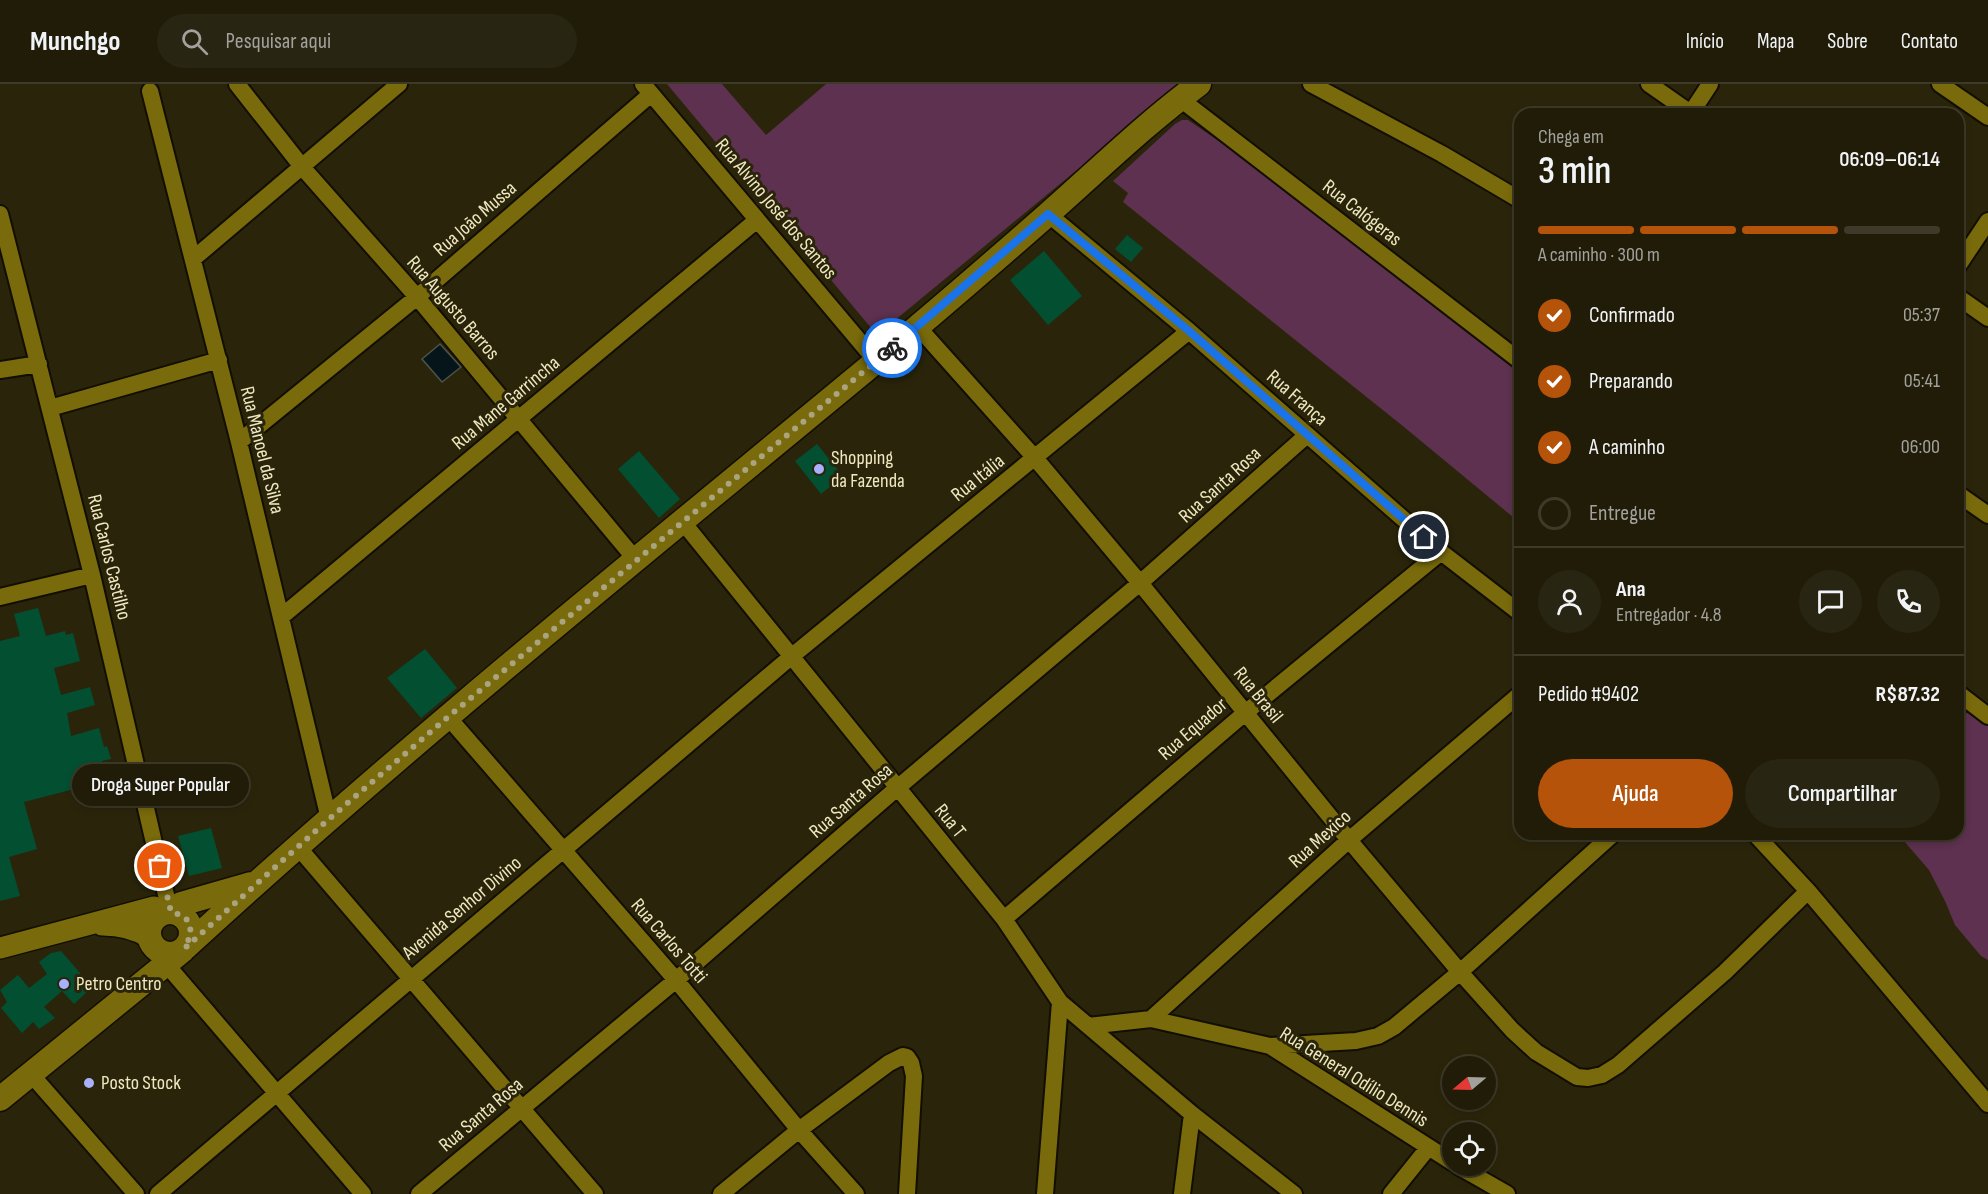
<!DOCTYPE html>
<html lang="pt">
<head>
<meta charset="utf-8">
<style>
  :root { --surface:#201c08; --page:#282512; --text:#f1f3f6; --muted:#a2a19c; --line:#3d3a29; --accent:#b45309 }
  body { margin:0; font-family:"Sofia Sans Condensed",sans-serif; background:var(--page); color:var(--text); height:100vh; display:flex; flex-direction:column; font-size:22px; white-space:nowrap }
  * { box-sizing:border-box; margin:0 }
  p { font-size:20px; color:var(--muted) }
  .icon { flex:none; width:33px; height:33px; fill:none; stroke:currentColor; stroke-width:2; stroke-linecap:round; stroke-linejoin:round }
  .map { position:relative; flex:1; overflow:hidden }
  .panel { position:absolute; left:1514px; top:24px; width:450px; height:732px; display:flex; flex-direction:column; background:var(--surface); border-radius:18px; box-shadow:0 3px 9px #0003,0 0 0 2px var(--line) }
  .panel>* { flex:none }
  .needle { width:39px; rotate:251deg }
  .tools { position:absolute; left:1442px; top:972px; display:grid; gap:12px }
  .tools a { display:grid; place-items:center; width:54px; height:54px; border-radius:50%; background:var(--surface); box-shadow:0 3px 9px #0003,0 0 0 2px var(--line); font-size:30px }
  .pin { position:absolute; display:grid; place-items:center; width:51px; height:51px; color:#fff; margin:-26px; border:3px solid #fff; border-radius:50%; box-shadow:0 2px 6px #0007 }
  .courier { position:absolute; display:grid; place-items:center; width:60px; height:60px; margin:-30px; border:4px solid #1a73e8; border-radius:50%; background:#fff; color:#222; box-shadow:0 2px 8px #0007 }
  .bubble { position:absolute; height:42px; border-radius:21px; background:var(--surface); box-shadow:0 3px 9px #0003,0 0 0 2px var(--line); font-size:20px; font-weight:600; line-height:42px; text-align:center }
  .overview em { font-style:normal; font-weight:600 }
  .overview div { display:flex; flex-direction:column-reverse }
  .overview { display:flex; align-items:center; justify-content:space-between; height:102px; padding:0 24px }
  h1 { font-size:39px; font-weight:600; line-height:45px }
  .bar { display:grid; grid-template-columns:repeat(4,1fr); gap:9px 6px; align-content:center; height:72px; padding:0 24px }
  .bar i { height:8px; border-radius:4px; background:var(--line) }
  .bar .on { background:var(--accent) }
  .bar p { grid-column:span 4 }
  .line { display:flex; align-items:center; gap:15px; padding:0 24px; border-top:2px solid var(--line) }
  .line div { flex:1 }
  .round { display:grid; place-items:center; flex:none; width:63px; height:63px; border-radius:32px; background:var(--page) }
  ol { padding:0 24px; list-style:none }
  li { display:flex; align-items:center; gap:18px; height:66px }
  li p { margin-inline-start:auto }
  li .icon { padding:6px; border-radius:50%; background:var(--accent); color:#fff; stroke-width:4 }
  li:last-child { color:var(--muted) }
  li i { width:33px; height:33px; border:3px solid var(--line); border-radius:50% }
  .action { display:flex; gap:12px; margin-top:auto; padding:12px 24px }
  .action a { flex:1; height:69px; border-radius:36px; background:var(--accent); color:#fff; font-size:24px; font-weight:600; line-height:69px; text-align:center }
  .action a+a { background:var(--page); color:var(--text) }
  header { display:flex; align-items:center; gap:36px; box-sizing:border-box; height:84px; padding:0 30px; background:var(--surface); border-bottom:2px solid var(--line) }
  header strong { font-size:28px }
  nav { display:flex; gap:33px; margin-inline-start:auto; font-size:21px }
  .search { width:420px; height:54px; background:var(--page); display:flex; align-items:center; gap:15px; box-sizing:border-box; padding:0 21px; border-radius:33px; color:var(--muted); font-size:22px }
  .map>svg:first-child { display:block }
  .green { fill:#5d314f }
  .water { fill:#061519; stroke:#4c544b; stroke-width:1.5 }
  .building { fill:#034f31 }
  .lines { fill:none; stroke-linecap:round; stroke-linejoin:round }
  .minor-casing { stroke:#120e00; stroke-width:20 }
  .tertiary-casing { stroke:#120e00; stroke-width:24 }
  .secondary-casing { stroke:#120e00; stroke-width:27 }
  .minor { stroke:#796a0b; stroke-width:16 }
  .tertiary { stroke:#796a0b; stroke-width:21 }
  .secondary { stroke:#796a0b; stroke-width:24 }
  .done { stroke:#aaa480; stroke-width:6; stroke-dasharray:0 10.8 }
  .route { stroke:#1a73e8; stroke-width:8 }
  .poi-dot { fill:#a9b0fc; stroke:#2a250a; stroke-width:2 }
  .labels { text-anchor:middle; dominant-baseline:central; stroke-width:6; stroke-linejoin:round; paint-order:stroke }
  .street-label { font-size:20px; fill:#efe8c0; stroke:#2a250a }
  .poi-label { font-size:20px; fill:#efe8c0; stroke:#2a250a; text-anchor:start }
</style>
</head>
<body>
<header>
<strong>Munchgo</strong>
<div class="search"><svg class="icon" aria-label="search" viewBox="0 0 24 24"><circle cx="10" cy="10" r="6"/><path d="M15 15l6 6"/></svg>Pesquisar aqui</div>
<nav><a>Início</a><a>Mapa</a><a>Sobre</a><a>Contato</a></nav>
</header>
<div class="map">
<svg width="1988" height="1110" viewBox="0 0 1988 1110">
  <rect width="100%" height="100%" fill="#2a250a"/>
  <path class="green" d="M 667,0 L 722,0 L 766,51 L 826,0 L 1181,0 L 877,251 Z
    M 1182,36 L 1188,36 L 1238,70 L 1519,288 L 1519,438 L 1404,343 L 1123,118 L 1128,109 L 1113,97 L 1175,40 Z
    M 1970,625 L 1988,639 L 1988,876 L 1981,872 L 1955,841 L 1945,817 L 1929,786 L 1898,750 L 1958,750 L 1958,641 Z"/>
  <path class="water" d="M 440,260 L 461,283 L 442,298 L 422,275 Z"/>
  <path class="building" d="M 1127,151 L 1143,164 L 1131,178 L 1115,165 Z
    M 1044,167 L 1082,212 L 1048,241 L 1010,196 Z
    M 817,360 L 843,392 L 821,410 L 795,377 Z
    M 639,367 L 680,415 L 659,434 L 618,385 Z
    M 38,524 L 46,552 L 65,547 L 66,551 L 73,549 L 80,577 L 54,584 L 61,611 L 90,603 L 95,621 L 67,629 L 71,652 L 99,644 L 104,663 L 107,662 L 111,675 L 102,677 L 106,692 L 77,700 L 78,704 L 24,718 L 37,765 L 9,773 L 20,812 L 0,817 L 0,557 L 20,552 L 14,530 Z
    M 425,565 L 457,604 L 421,634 L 387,594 Z
    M 211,744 L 222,784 L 189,792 L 178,752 Z
    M 61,867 L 92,903 L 74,920 L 62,907 L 44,923 L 55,934 L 39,945 L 33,938 L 22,949 L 1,924 L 7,918 L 0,906 L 18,891 L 29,904 L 47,890 L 39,878 L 51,869 Z"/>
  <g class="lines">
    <g class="minor-casing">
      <path id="minor" d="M 237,0 L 303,84 L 417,213 L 636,476
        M 643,0 L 877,278
        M 1311,0 L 1442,70 L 1520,116
        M 1649,0 L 1692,30
        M 1940,0 L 1988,33
        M 150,7 L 239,358 L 329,735
        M 1179,14 L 1520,277
        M 1691,29 L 1710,0
        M 0,130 L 92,491 L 170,828
        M 1048,130 L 1189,247 L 1441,468 L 1520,529
        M 193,175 L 399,0
        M 1958,182 L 1988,137
        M 1958,213 L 1988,234
        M 918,243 L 1035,374 L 1140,499 L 1349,756 L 1460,888 L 1512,946 L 1536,968 L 1577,993 L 1588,994 L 1602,991 L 1618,981 L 1725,888 L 1808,807
        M 0,286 L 39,280
        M 50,324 L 219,276
        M 239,358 L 417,213 L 651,10
        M 1958,410 L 1988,431
        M 682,437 L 1004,835 L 1060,918 L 1192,1030 L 1294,1110
        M 0,513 L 92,491
        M 281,533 L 757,136
        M 1958,609 L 1988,632
        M 448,633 L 676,896 L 799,1046 L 856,1110
        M 1755,750 L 1808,807 L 1988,1020
        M 298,763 L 595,1110
        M 1004,835 L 1245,629 L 1441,468
        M 166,880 L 363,1110
        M 1151,935 L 1349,756 L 1520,610
        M 1088,942 L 1151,935 L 1270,962 L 1452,1078
        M 1270,962 L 1356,957 L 1378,952 L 1394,943 L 1460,888 L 1613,750
        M 30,989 L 136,1110
        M 1458,1082 L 1507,1110
        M 158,1110 L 792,572 L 1189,247
        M 419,1110 L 676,896 L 896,705 L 1140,499 L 1307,351
        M 721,1110 L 799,1046 L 889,979 L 903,972 L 907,973 L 911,979 L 914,992 L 907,1110
        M 1045,1110 L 1060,918
        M 1182,1110 L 1192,1030
        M 1391,1110 L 1428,1064"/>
    </g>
    <g class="tertiary-casing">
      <path id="tertiary" d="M 102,841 C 120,841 135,844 150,854
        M 0,864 L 154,823 L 168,828"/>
    </g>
    <g class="secondary-casing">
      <path id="secondary" d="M 172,828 L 181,820 L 251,800
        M149 849a21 21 0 1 1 42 0a21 21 0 1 1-42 0Z
        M 185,864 C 407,660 642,471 874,279 C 933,231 990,181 1047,131 C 1097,87 1145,40 1199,0
        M 0,1015 L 182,867"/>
    </g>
    <use href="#minor" class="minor"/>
    <use href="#tertiary" class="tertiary"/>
    <use href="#secondary" class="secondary"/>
  </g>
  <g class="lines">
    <path class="done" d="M 160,782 L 171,828 C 193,833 194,845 185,864 L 329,735 L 448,633 L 892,264"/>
    <path class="route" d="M 892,264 L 1048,130 L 1189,247 L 1424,453"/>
  </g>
  <g class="poi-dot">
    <circle cx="819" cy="385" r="6"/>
    <circle cx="64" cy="900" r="6"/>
    <circle cx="89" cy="999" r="6"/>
  </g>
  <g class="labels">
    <g class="street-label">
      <text transform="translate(776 125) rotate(50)">Rua Alvino José dos Santos</text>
      <text transform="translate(1362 129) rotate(38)">Rua Calógeras</text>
      <text transform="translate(475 135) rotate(-41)">Rua João Mussa</text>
      <text transform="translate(453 224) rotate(49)">Rua Augusto Barros</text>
      <text transform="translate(1297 314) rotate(41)">Rua França</text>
      <text transform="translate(506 319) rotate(-40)">Rua Mane Garrincha</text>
      <text transform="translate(262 366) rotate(76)">Rua Manoel da Silva</text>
      <text transform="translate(978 394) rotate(-39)">Rua Itália</text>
      <text transform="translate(1220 401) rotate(-42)">Rua Santa Rosa</text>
      <text transform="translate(109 473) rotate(76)">Rua Carlos Castilho</text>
      <text transform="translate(1258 611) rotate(51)">Rua Brasil</text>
      <text transform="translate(1193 645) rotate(-41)">Rua Equador</text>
      <text transform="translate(851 717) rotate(-41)">Rua Santa Rosa</text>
      <text transform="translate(950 737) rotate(51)">Rua T</text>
      <text transform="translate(1320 755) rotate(-42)">Rua Mexico</text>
      <text transform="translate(462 824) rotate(-40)">Avenida Senhor Divino</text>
      <text transform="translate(669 857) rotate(49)">Rua Carlos Totti</text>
      <text transform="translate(1354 993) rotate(32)">Rua General Odílio Dennis</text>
      <text transform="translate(481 1031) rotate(-40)">Rua Santa Rosa</text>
    </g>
    <g class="poi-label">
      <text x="831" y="374">Shopping<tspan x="831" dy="23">da Fazenda</tspan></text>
      <text x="76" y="900">Petro Centro</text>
      <text x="101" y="999">Posto Stock</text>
    </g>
  </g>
</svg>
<div class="tools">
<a><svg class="needle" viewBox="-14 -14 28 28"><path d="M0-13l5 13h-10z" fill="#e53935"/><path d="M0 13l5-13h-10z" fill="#a2a19c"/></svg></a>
<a><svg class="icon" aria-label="locate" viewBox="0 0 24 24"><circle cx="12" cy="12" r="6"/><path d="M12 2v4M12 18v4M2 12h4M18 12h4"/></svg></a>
</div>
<div class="pin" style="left:160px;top:782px;background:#ea580c"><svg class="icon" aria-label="bag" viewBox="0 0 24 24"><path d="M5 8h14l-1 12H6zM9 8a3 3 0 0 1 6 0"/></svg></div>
<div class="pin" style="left:1424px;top:453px;background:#1f2937"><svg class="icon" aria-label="home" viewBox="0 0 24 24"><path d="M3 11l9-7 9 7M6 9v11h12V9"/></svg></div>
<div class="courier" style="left:892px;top:264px"><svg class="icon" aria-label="bike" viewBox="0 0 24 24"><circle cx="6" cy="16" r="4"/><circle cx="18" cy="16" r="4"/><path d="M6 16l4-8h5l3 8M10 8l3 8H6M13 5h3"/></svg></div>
<div class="bubble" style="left:72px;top:680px;width:177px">Droga Super Popular</div>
<section class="panel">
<div class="overview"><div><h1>3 min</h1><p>Chega em</p></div><em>06:09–06:14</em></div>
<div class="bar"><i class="on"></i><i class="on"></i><i class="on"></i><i></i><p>A caminho · 300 m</p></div>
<ol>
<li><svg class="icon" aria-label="check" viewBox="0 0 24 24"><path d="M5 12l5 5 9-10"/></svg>Confirmado<p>05:37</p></li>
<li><svg class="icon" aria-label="check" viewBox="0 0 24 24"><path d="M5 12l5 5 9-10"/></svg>Preparando<p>05:41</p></li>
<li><svg class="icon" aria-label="check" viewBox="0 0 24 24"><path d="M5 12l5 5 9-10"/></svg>A caminho<p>06:00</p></li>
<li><i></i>Entregue</li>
</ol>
<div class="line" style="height:108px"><a class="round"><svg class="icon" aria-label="person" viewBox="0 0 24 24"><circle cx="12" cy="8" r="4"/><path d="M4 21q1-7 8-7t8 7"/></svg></a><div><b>Ana</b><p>Entregador · 4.8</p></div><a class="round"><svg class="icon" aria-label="chat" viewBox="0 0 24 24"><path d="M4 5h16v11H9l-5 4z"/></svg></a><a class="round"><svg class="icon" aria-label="phone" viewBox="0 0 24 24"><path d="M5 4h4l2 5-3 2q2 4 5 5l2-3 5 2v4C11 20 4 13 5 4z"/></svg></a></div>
<div class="line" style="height:78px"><div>Pedido #9402</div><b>R$87.32</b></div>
<div class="action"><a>Ajuda</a><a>Compartilhar</a></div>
</section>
</div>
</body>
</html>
